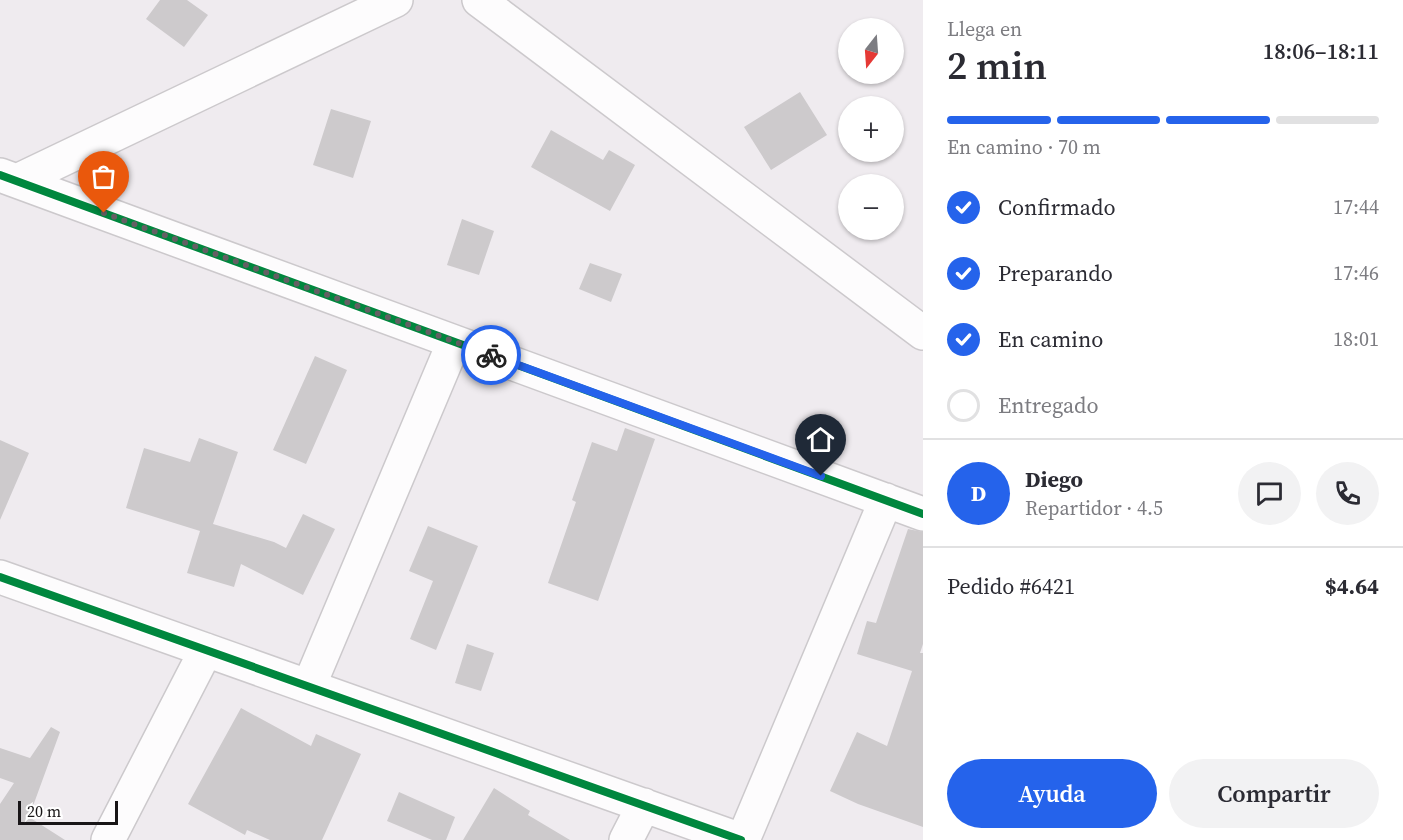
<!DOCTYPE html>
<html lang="es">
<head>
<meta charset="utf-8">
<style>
  :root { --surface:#fff; --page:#f2f2f3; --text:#2b2b33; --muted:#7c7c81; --line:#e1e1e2; --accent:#2563eb }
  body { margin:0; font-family:"Source Serif 4",serif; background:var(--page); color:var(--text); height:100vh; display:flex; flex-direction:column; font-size:22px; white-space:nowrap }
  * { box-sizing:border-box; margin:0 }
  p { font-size:20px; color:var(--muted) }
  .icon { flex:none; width:33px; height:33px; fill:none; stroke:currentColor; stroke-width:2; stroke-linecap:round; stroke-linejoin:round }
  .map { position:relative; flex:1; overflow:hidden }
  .sheet { display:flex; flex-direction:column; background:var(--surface); width:480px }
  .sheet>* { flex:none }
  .needle { width:39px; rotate:197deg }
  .controls { position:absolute; left:838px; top:18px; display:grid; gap:12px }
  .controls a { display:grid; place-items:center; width:66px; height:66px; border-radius:50%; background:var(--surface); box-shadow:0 2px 4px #0004; font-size:30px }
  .scale { position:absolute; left:18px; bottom:15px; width:100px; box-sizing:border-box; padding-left:6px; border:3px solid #181517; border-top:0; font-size:16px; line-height:21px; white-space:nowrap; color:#181517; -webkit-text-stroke:4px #fff; paint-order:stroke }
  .pin { position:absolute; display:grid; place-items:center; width:51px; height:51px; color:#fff; margin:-62px -26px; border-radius:50% 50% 50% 0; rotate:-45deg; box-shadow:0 0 6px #0007 }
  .pin .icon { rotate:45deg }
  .courier { position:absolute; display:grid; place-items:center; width:60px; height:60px; margin:-30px; border:4px solid #2563eb; border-radius:50%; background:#fff; color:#222; box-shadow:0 2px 8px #0007 }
  .summary em { font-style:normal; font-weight:600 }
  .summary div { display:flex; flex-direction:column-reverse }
  .summary { display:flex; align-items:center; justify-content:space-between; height:102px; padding:0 24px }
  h1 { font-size:39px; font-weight:600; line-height:45px }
  .bar { display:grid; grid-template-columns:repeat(4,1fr); gap:9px 6px; align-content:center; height:72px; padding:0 24px }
  .bar i { height:8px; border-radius:4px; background:var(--line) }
  .bar .current { background:var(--accent) }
  .bar p { grid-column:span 4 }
  .line { display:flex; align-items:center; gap:15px; padding:0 24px; border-top:2px solid var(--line) }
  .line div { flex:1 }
  .round { display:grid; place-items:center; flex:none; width:63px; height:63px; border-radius:32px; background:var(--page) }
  ol { padding:0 24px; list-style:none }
  li { display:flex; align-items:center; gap:18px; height:66px }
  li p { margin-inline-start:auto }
  li .icon { padding:6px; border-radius:50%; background:var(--accent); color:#fff; stroke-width:4 }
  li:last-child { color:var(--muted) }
  li i { width:33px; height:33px; border:3px solid var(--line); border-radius:50% }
  .primary-button { display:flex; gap:12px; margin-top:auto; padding:12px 24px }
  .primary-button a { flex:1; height:69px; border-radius:36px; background:var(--accent); color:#fff; font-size:24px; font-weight:600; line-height:69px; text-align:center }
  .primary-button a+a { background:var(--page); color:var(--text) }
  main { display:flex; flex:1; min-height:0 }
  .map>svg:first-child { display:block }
  .building { fill:#cdcacc }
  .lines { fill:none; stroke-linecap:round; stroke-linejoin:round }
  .minor-casing { stroke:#ccc9cc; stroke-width:36 }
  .minor { stroke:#fdfcfd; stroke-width:33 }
  .cycleway-casing { stroke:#fff; stroke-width:11 }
  .cycleway { stroke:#00873e; stroke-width:8 }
  .done { stroke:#636063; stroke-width:6; stroke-dasharray:0 10.8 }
  .route { stroke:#2563eb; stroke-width:8 }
</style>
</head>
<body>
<main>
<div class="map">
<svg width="923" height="840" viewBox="0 0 923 840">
  <rect width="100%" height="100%" fill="#efebef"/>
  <path class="building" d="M 160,0 L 187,0 L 208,15 L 184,47 L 146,19 Z
    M 800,92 L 827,135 L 771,170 L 744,127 Z
    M 331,109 L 371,121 L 353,178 L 313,165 Z
    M 551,130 L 603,160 L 609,150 L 635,165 L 610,211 L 531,167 Z
    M 462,219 L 494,231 L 479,275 L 447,265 Z
    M 590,263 L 622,274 L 611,302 L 579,289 Z
    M 315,356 L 347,370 L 306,464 L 273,450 Z
    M 625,428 L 655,439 L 598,601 L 548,583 L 576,502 L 572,500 L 592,442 L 617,451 Z
    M 199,438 L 238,452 L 213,524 L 274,542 L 286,548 L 303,514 L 335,529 L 303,595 L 241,564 L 234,587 L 187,573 L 200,531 L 126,508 L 144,448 L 190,462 Z
    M 0,440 L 29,453 L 0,520 Z
    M 428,526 L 478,546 L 436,650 L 410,639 L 433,581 L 409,571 Z
    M 908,529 L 923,532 L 923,644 L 920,653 L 923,653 L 923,827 L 858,804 L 830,791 L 857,732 L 887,746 L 912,671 L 857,654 L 867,621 L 876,623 Z
    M 467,644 L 494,653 L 481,691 L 455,683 Z
    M 241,708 L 311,746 L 316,734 L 361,754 L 322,840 L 270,840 L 247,830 L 245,835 L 188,804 Z
    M 51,727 L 60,732 L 29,817 L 65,840 L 0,840 L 0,804 L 14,783 L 0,778 L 0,748 L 30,758 Z
    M 494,788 L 530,811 L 528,815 L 570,840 L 463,840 Z
    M 399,792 L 455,817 L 446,840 L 432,840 L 387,821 Z"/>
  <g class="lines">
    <g class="minor-casing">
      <path id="minor" d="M 479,0 L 923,333
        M 0,175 L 923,514
        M 17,181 L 396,0
        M 0,577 L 741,840
        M 309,686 L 454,342
        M 108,840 L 206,650
        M 626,840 L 644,805
        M 743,840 L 886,500"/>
    </g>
    <use href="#minor" class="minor"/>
    <g class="cycleway-casing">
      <path id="cycleway" d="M 0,175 L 923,514
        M 0,577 L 741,840"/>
    </g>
    <use href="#cycleway" class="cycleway"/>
  </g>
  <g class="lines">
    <path class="done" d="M 104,213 L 491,355"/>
    <path class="route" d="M 491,355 L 821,476"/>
  </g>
</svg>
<div class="controls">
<a><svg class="needle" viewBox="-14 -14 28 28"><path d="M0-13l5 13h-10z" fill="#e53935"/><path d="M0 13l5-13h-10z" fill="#7c7c81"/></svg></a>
<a>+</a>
<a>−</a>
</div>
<div class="scale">20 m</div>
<div class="pin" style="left:104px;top:213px;background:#ea580c"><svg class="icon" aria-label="bag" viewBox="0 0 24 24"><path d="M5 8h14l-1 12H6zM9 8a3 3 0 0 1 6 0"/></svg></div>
<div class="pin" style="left:821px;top:476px;background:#1f2937"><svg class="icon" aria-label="home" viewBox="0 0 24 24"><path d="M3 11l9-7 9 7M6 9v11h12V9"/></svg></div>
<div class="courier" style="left:491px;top:355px"><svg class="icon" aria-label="bike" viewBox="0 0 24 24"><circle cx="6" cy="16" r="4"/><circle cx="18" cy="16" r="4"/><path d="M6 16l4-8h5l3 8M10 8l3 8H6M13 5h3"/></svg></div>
</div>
<section class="sheet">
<div class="summary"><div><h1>2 min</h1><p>Llega en</p></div><em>18:06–18:11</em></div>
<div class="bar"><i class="current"></i><i class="current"></i><i class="current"></i><i></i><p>En camino · 70 m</p></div>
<ol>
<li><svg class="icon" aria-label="check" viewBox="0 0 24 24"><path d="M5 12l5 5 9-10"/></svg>Confirmado<p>17:44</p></li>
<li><svg class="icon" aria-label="check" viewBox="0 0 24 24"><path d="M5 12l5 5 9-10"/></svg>Preparando<p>17:46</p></li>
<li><svg class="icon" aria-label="check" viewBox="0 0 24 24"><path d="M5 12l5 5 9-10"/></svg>En camino<p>18:01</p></li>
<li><i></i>Entregado</li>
</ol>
<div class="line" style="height:108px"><b class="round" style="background:var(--accent);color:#fff">D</b><div><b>Diego</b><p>Repartidor · 4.5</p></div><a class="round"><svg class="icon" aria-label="chat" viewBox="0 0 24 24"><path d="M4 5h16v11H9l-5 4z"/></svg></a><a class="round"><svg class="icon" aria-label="phone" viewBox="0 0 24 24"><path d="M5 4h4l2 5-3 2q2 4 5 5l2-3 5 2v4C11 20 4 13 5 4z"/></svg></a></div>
<div class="line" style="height:78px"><div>Pedido #6421</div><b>$4.64</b></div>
<div class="primary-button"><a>Ayuda</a><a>Compartir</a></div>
</section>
</main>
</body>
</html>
